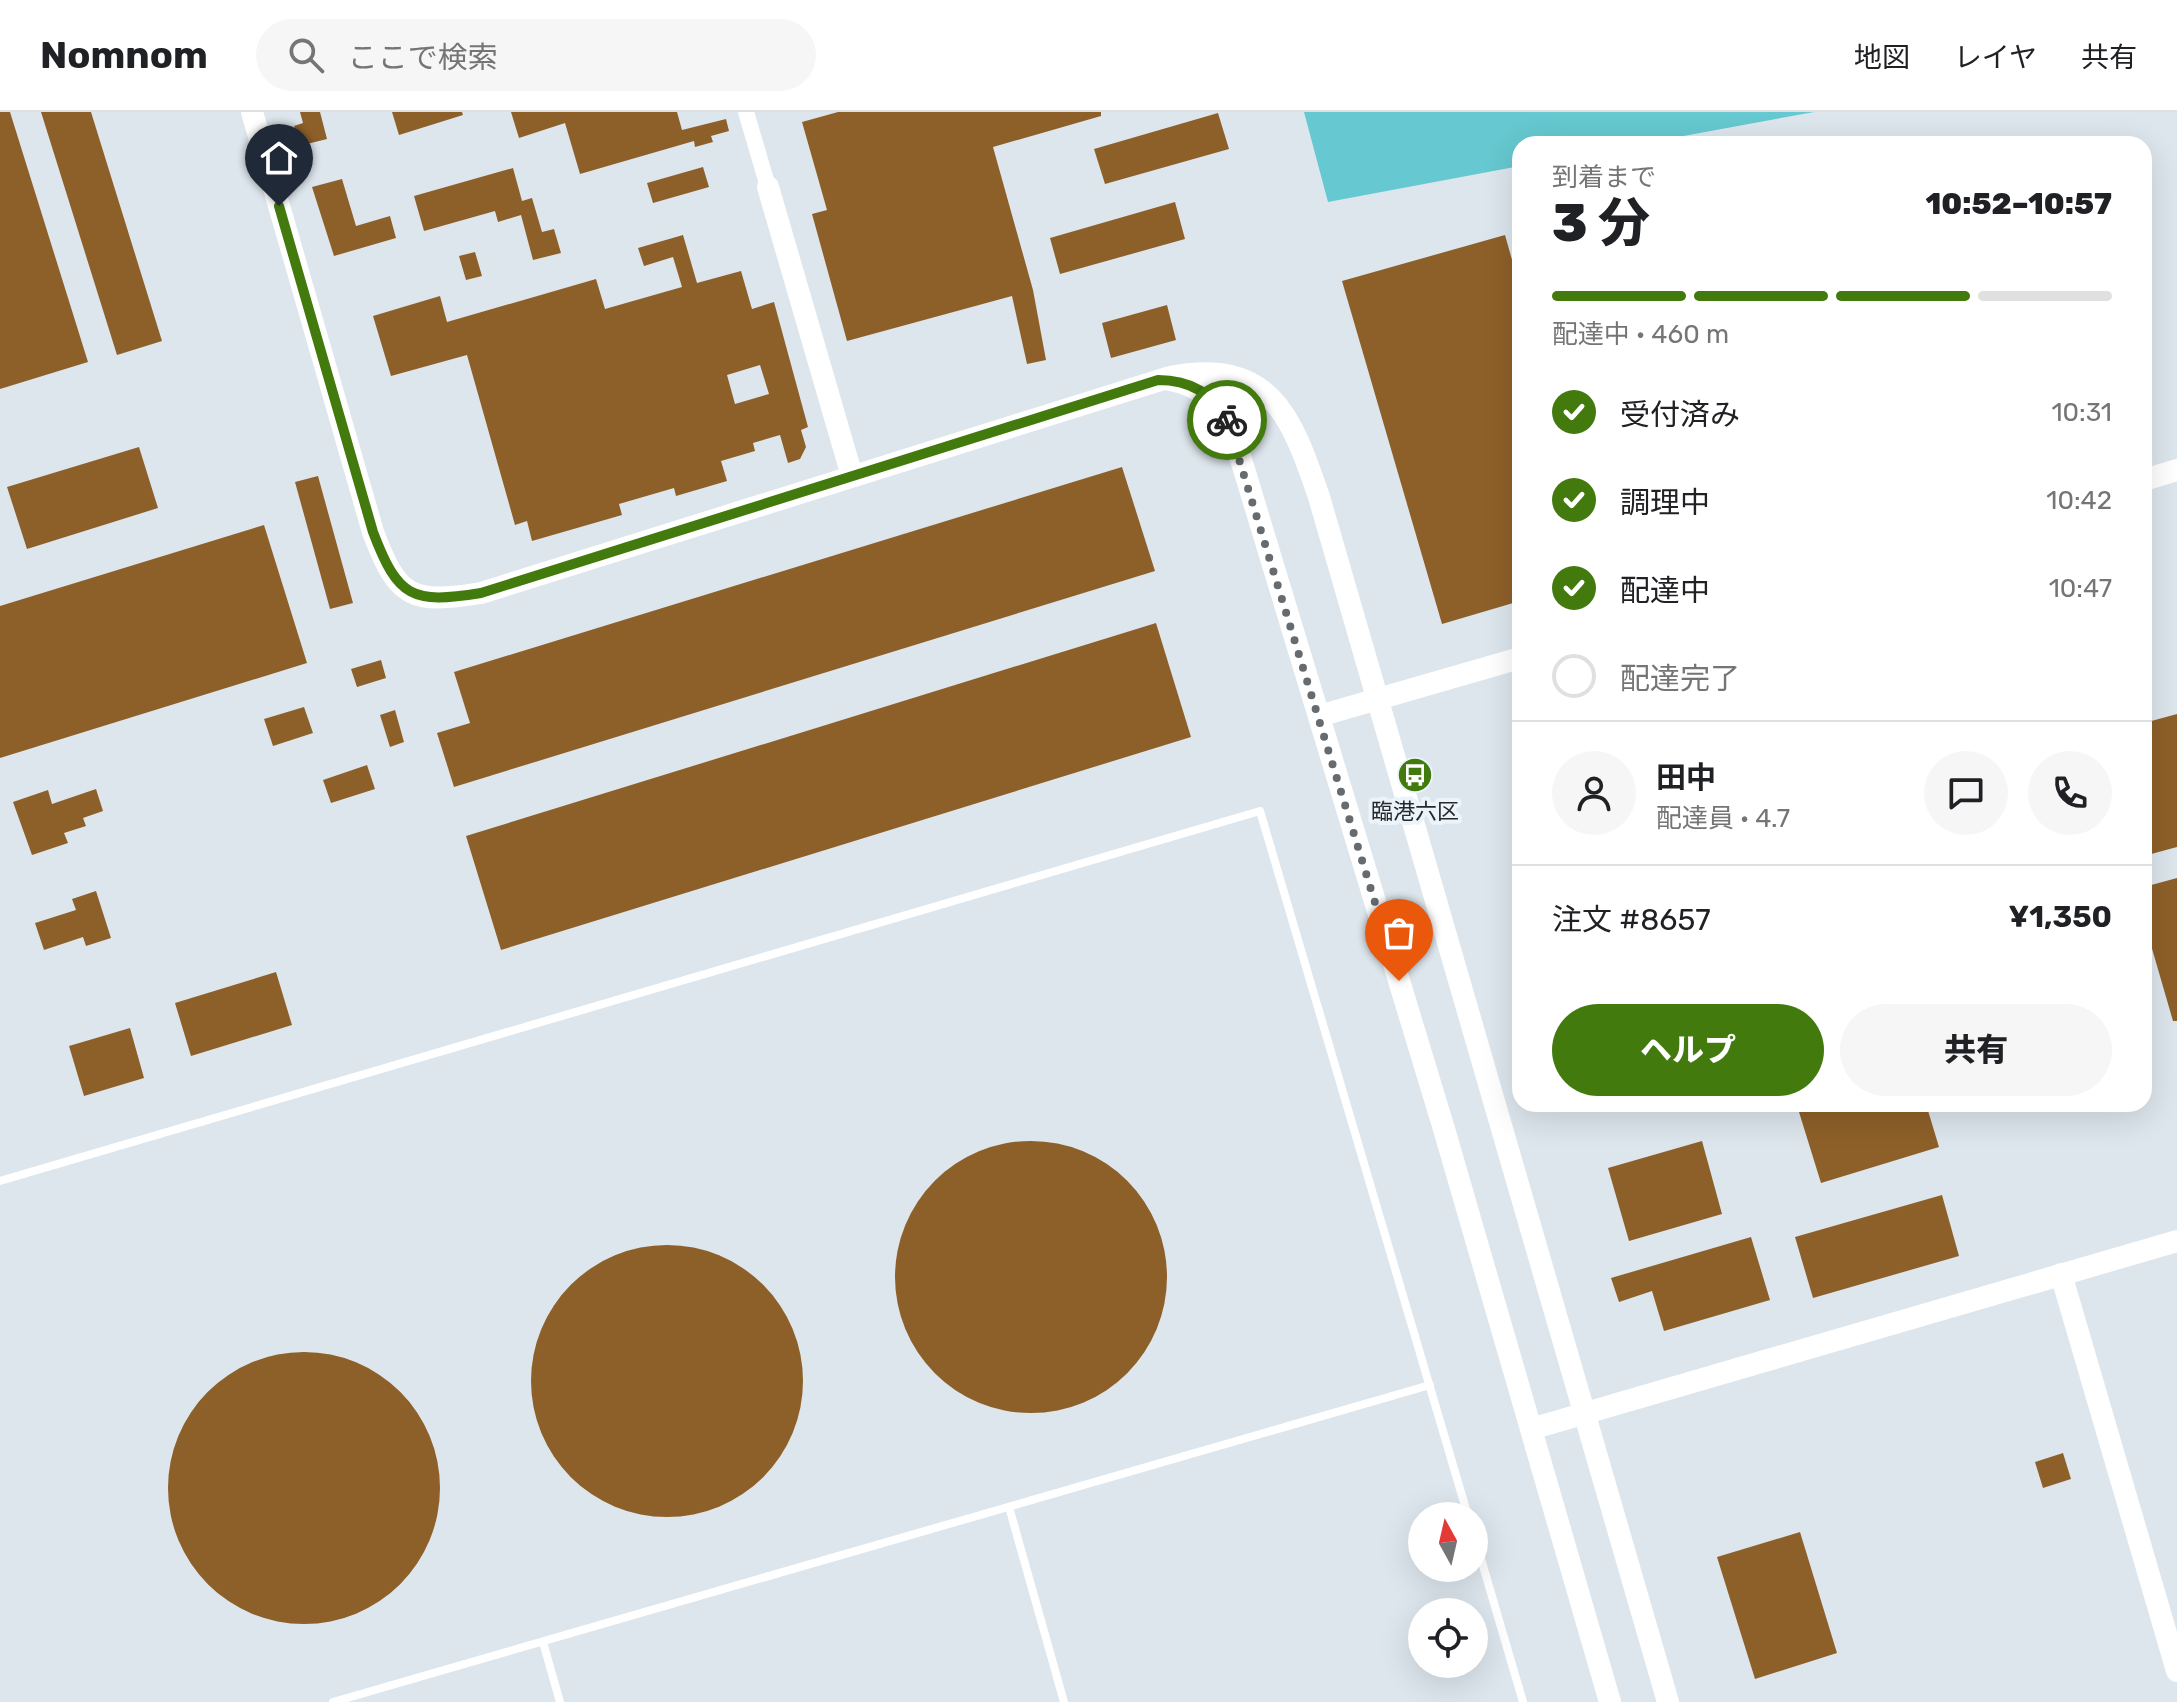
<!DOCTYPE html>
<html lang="ja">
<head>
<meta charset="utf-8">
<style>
  :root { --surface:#fff; --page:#f6f6f6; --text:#202124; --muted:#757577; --line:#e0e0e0; --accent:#437a0e }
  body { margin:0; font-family:Rubik,"Noto Sans JP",sans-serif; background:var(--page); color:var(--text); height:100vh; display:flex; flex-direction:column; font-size:30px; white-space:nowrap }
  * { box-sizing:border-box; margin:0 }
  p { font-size:26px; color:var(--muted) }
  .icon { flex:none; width:44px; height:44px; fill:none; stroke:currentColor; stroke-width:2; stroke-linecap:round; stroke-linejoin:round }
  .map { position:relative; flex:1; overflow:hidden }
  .panel { position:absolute; left:1512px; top:24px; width:640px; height:976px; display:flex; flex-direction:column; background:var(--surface); border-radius:24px; box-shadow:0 8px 32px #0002 }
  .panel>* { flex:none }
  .needle { width:52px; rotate:352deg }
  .tools { position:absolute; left:1408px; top:1390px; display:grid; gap:16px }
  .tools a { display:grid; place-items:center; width:80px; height:80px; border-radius:50%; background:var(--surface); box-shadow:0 8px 32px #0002; font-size:40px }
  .pin { position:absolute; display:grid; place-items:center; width:68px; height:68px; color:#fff; margin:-82px -34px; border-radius:50% 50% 50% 0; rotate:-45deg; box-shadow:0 0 8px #0007 }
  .pin .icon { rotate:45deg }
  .courier { position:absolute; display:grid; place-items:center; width:80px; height:80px; margin:-40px; border:6px solid #437a0e; border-radius:50%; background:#fff; color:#222; box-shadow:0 2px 10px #0007 }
  .overview em { font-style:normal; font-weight:800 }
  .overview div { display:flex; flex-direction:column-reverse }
  .overview { display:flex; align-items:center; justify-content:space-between; height:136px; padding:0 40px }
  h1 { font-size:52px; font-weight:800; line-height:60px }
  .bar { display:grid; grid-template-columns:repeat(4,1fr); gap:12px 8px; align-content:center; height:96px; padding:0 40px }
  .bar i { height:10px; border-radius:6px; background:var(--line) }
  .bar .active { background:var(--accent) }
  .bar p { grid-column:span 4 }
  .line { display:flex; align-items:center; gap:20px; padding:0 40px; border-top:2px solid var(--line) }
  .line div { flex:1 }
  .round { display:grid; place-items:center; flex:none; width:84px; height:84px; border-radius:42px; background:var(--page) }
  ol { padding:0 40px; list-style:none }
  li { display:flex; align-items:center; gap:24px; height:88px }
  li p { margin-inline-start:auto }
  li .icon { padding:8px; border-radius:50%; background:var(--accent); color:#fff; stroke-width:4 }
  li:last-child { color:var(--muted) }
  li i { width:44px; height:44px; border:4px solid var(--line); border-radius:50% }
  .cta { display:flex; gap:16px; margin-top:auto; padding:16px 40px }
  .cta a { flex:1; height:92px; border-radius:48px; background:var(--accent); color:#fff; font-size:32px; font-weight:800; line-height:92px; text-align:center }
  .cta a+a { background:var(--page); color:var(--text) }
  header { display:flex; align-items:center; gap:48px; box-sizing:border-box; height:112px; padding:0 40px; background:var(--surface); border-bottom:2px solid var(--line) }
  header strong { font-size:38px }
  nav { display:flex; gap:44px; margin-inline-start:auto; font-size:28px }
  .search { width:560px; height:72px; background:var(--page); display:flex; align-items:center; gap:20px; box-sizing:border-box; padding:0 28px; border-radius:44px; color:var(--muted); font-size:30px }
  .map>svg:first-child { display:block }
  .water { fill:#66c8d0 }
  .building { fill:#8e6029; fill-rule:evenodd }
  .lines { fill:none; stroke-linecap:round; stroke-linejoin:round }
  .lane { stroke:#fff; stroke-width:8 }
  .street { stroke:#fff; stroke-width:16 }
  .secondary { stroke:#fff; stroke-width:22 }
  .done { stroke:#666b70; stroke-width:8; stroke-dasharray:0 14.4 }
  .route { stroke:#437a0e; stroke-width:10 }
  .labels { text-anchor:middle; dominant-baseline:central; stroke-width:8; stroke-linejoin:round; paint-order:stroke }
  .poi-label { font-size:22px; fill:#26292c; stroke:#ebf4fa }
</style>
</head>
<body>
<header>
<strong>Nomnom</strong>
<div class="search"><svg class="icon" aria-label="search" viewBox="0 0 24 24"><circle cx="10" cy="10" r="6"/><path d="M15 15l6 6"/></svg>ここで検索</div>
<nav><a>地図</a><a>レイヤ</a><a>共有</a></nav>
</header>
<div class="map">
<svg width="2177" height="1590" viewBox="0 0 2177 1590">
  <rect width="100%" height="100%" fill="#dde6ed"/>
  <path class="water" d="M 1304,0 L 1814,0 L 1640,32 L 1520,32 L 1520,54 L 1328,90 Z"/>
  <path class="building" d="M 0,0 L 10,0 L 88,250 L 0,277 Z
    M 41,0 L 91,0 L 162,229 L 117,243 Z
    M 300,0 L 320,0 L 327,27 L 299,34 L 294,14 L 303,11 Z
    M 392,0 L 462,0 L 463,3 L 399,23 Z
    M 511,0 L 677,0 L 682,18 L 726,7 L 729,19 L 711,24 L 713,30 L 695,35 L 694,29 L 580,62 L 565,11 L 519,26 Z
    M 838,0 L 1101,0 L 1101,4 L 993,35 L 1033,178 L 1046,248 L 1027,252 L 1012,184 L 847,229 L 812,102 L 827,98 L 802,10 Z
    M 1218,1 L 1229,37 L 1105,72 L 1094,37 Z
    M 703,55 L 709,75 L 653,91 L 647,71 Z
    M 513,56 L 522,89 L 532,86 L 542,120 L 554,117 L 561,141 L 533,148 L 521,103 L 498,110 L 495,99 L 424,119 L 414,84 Z
    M 342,67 L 356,114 L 390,104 L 396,126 L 334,144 L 312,75 Z
    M 1175,90 L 1185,127 L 1060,162 L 1050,126 Z
    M 683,123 L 697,171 L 741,159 L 752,197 L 774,190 L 808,315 L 801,318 L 806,335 L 800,347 L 788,351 L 780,323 L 753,331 L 755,339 L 721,349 L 727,369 L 676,384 L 674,376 L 619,392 L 622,403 L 532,429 L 527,409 L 515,413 L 467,243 L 391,264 L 373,204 L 440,184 L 447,210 L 596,167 L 605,197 L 682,175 L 673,145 L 644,154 L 638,136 ZM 760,253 L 769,282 L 735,292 L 727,263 Z
    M 1505,123 L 1520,176 L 1520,489 L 1442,512 L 1342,169 Z
    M 475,140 L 482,164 L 466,168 L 459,144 Z
    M 1167,193 L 1176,228 L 1111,246 L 1102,211 Z
    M 139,335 L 158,396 L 27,437 L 7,375 Z
    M 1122,355 L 1155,459 L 454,675 L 437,621 L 470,611 L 454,560 Z
    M 318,364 L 353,491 L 330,497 L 295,370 Z
    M 264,413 L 307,551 L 0,646 L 0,494 Z
    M 1156,511 L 1191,625 L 501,838 L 466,724 Z
    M 381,548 L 386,566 L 357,575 L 351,557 Z
    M 304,595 L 313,621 L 273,634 L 264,607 Z
    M 395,598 L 404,630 L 390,635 L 380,603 Z
    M 2177,602 L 2177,735 L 2144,744 L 2144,611 Z
    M 367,653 L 375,677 L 331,691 L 323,668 Z
    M 96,677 L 103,699 L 83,706 L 86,714 L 64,721 L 68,731 L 32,743 L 13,690 L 48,678 L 52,692 Z
    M 2177,766 L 2177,909 L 2173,909 L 2144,809 L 2144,775 Z
    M 96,779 L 111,826 L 86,834 L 83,825 L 44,838 L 35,811 L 76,798 L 72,787 Z
    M 276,860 L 292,913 L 191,944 L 175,891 Z
    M 130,916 L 144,966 L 84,984 L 69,934 Z
    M 1826,992 L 1926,992 L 1939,1035 L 1821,1071 L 1799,1000 Z
    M 1702,1029 L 1722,1102 L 1629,1129 L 1608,1056 Z
    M895 1165a136 136 0 1 1 272 0a136 136 0 1 1-272 0Z
    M 1942,1083 L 1959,1144 L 1813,1186 L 1795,1125 Z
    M 1751,1125 L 1770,1188 L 1664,1219 L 1652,1179 L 1619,1190 L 1611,1166 Z
    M531 1269a136 136 0 1 1 272 0a136 136 0 1 1-272 0Z
    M168 1376a136 136 0 1 1 272 0a136 136 0 1 1-272 0Z
    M 2063,1341 L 2071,1367 L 2043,1376 L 2035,1350 Z
    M 1800,1420 L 1837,1541 L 1755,1567 L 1717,1445 Z"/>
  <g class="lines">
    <path class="lane" d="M 0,1069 L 1260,699 L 1468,1404
      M 1009,1395 L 1064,1590
      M 1474,1423 L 1523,1590
      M 543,1530 L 560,1590
      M 333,1590 L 1430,1273"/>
    <path class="street" d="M 746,0 L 768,75"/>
    <path class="secondary" d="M 252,0 L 373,420 C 398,487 412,492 481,481 L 1170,265 C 1270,246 1291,303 1319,385 L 1668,1590
      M 768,75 L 852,364
      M 1170,268 C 1203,274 1218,292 1233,321 L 1444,1017 L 1610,1590
      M 2144,368 L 2177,358
      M 1319,604 L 1520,546
      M 2061,1162 L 2177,1559
      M 1531,1317 L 2177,1129"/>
  </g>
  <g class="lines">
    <path class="done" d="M 1227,308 L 1399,869"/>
    <path class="route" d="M 279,94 L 373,420 C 398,486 412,492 481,481 L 1158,268 C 1188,268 1212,280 1227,308"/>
  </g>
  <defs>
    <g id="bus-disc" transform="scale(1.8)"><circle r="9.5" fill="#437a0e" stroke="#ebf4fa"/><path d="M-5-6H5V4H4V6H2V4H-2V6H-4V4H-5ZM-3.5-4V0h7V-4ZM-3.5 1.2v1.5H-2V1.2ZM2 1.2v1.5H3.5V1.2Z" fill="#fff"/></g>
  </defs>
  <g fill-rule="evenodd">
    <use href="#bus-disc" x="1415" y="663"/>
  </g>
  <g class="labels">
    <g class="poi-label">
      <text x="1415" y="699">臨港六区</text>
    </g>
  </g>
</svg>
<div class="tools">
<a><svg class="needle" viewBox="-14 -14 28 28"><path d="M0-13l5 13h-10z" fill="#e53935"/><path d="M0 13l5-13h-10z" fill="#757577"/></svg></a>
<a><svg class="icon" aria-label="locate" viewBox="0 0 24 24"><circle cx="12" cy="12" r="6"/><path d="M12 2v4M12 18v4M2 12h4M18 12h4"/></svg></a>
</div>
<div class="pin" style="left:1399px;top:869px;background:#ea580c"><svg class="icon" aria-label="bag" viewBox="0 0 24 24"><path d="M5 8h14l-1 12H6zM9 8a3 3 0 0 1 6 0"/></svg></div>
<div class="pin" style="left:279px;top:94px;background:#1f2937"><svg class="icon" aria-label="home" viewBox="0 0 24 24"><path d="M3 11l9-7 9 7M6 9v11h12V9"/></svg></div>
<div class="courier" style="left:1227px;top:308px"><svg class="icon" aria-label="bike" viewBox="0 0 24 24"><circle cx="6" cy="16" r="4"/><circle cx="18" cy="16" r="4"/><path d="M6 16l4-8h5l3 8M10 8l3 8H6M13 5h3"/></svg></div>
<section class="panel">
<div class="overview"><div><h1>3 分</h1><p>到着まで</p></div><em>10:52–10:57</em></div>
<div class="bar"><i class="active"></i><i class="active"></i><i class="active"></i><i></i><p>配達中 · 460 m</p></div>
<ol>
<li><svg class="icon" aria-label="check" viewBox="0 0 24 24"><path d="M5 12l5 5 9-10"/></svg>受付済み<p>10:31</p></li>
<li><svg class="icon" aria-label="check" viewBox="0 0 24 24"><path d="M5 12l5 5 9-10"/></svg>調理中<p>10:42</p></li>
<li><svg class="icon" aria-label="check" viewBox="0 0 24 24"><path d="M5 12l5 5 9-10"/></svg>配達中<p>10:47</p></li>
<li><i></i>配達完了</li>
</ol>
<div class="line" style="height:144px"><a class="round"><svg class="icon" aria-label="person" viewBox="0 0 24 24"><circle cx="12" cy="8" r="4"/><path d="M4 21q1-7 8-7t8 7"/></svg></a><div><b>田中</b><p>配達員 · 4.7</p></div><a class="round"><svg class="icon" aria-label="chat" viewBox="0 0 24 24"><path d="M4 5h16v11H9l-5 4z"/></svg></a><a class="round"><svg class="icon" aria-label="phone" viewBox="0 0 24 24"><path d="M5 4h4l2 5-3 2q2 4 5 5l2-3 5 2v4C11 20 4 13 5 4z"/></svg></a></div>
<div class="line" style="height:104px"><div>注文 #8657</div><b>¥1,350</b></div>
<div class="cta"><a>ヘルプ</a><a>共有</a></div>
</section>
</div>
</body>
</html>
